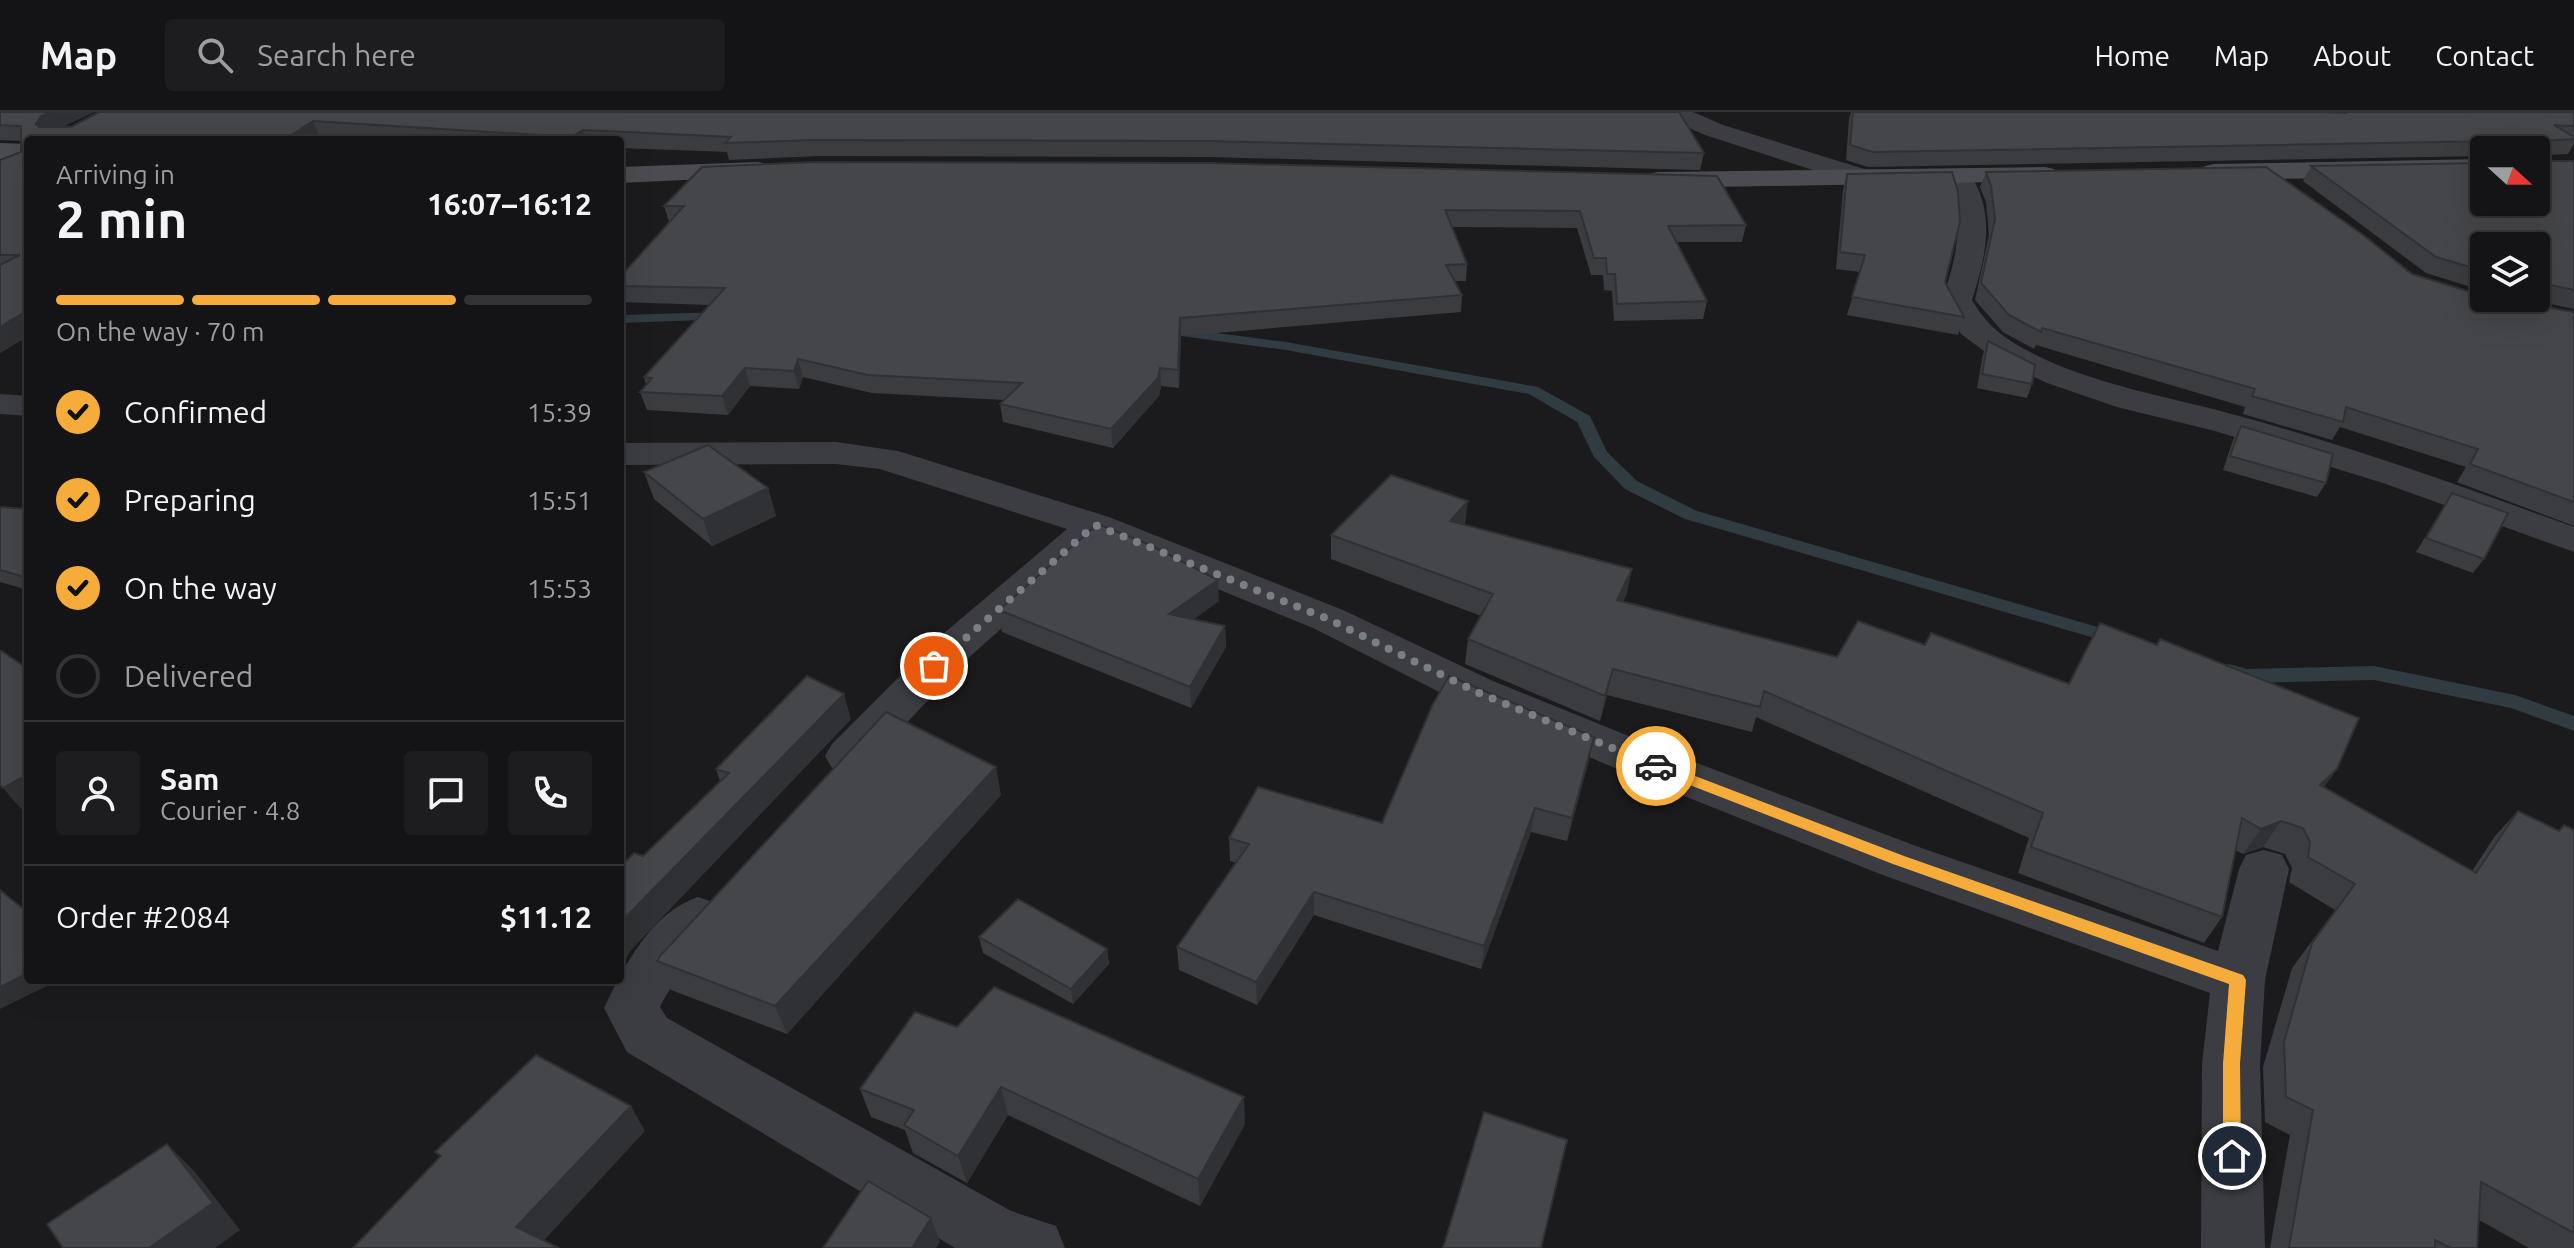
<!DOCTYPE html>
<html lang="en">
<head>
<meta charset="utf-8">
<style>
  :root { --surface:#141416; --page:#1d1d1f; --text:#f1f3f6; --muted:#9d9ea1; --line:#333335; --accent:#f6ac3a }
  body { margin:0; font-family:Ubuntu,sans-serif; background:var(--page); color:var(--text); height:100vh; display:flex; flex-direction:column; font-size:30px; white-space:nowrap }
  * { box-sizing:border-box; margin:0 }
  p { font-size:26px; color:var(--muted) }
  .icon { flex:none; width:44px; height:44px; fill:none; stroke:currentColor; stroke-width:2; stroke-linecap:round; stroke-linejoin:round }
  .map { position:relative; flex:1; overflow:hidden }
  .drawer { position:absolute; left:24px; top:24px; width:600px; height:848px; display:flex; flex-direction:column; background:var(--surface); border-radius:8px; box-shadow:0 8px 32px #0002,0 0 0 2px var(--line) }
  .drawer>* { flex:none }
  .needle { width:52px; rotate:111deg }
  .fabs { position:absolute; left:2470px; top:24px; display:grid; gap:16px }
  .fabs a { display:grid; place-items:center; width:80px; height:80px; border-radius:8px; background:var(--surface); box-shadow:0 8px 32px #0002,0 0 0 2px var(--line); font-size:40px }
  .pin { position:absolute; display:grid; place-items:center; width:68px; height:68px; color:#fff; margin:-34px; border:4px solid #fff; border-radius:50%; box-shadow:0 2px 8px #0007 }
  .courier { position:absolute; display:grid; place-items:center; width:80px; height:80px; margin:-40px; border:6px solid #f6ac3a; border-radius:50%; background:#fff; color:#222; box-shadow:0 2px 10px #0007 }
  .headline em { font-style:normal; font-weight:600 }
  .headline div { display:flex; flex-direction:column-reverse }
  .headline { display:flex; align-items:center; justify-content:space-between; height:136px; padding:0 32px }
  h1 { font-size:52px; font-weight:600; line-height:60px }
  .bar { display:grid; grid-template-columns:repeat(4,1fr); gap:12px 8px; align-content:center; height:96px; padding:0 32px }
  .bar i { height:10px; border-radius:6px; background:var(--line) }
  .bar .on { background:var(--accent) }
  .bar p { grid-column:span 4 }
  .line { display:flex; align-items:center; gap:20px; padding:0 32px; border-top:2px solid var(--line) }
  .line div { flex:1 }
  .round { display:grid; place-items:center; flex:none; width:84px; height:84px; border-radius:8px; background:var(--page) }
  ol { padding:0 32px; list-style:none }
  li { display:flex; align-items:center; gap:24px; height:88px }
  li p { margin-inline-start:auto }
  li .icon { padding:8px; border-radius:50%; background:var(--accent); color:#111; stroke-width:4 }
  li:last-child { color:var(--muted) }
  li i { width:44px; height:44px; border:4px solid var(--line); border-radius:50% }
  header { display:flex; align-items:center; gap:48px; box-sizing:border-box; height:112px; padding:0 40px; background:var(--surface); border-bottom:2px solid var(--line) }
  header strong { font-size:38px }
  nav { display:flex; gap:44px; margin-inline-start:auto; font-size:28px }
  .search { width:560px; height:72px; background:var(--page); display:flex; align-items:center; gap:20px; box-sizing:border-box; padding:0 28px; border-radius:8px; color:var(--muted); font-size:30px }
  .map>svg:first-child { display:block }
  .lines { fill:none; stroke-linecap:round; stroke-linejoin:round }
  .stream { fill:#303b42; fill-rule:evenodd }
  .street { fill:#3c3d42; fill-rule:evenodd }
  .secondary { fill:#4a4c52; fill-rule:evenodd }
  .wall { fill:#3b3c40 }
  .shaded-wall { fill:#303134 }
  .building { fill:#45464a; stroke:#303134; stroke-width:2 }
  .route { fill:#f6ac3a }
  .done { stroke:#7a7e85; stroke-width:8; stroke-dasharray:0 14.4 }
</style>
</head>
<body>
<header>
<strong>Map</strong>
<div class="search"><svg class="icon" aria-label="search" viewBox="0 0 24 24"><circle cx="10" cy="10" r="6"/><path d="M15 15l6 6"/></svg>Search here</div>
<nav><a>Home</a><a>Map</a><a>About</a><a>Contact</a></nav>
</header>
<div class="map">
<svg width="2574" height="1136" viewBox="0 0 2574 1136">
  <rect width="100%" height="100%" fill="#1b1b1d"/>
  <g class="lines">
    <path class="stream" d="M 724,200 L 731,204 L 729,207 L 620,211 L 620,203 Z
      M 1171,215 L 1286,230 L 1538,275 L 1590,304 L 1607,340 L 1637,369 L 1697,399 L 2129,524 L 2132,528 L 2129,532 L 2115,532 L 1685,407 L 1625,377 L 1594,345 L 1577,310 L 1529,282 L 1286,238 L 1166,222 L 1164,219 Z
      M 2229,552 L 2247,557 L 2374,554 L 2515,583 L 2574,604 L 2574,619 L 2511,596 L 2374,568 L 2247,571 L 2222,564 L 2219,559 Z"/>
    <path class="street" d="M 1661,0 L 1693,0 L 1723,13 L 1877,61 L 1881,67 L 1877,73 L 1859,73 L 1705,23 L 1664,5 Z
      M 1959,57 L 1968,59 C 1997,100 1986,144 1972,188 C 1983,207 1995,219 2014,231 C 2082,272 2164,283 2239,304 C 2353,335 2463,375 2574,415 L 2574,440 L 2386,372 L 2215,319 L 2117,295 L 2047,271 L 1992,245 L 1961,222 L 1942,188 C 1957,145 1966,108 1946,65 L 1950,59 Z
      M 0,282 L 28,284 L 28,304 L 0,302 Z
      M 836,330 L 898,339 L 1109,405 L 1343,498 L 1493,569 L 1668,640 L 1916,734 L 2218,839 L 2239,757 L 2246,743 L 2264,738 L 2282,743 L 2289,757 L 2265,868 L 2260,952 L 2265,1136 L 2201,1136 L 2202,952 L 2210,881 L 1880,762 L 1634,664 L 1461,591 L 1313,516 L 1100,429 L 966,548 L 864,656 L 848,661 L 832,656 L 825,644 L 832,632 L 936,528 L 1067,417 L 880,357 L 836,352 L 620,353 L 620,331 Z
      M 698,785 L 716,791 L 724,806 C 707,840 677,859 660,895 L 667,906 L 1011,1099 L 1056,1114 L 1065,1136 L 955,1136 L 627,940 L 604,896 C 624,855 650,801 698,785 Z"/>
    <path class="secondary" d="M 0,31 L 28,32 L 28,48 L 0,47 Z
      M 2484,47 L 2484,63 L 2214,68 L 2205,66 L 2201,60 L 2205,54 L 2214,52 Z
      M 758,50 L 767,52 L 771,58 L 767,64 L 620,71 L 620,55 Z
      M 2045,55 L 2054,57 L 2058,63 L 2054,69 L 1658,76 L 1649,74 L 1645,68 L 1649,62 L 1658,60 Z"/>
  </g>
  <path class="wall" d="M 0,0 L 94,0 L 62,15 L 71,15 L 99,0 L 1704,41 L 1700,58 L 1209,45 L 819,44 L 729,48 L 727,40 L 620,36 L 620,28 L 372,28 L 320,25 L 315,28 L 28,28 L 28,224 L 0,241 L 0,48 L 21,40 L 21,29 L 0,28 Z
    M 1851,0 L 2574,0 L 2574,32 L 2568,42 L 2543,43 L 2543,49 L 2574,49 L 2574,197 L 2522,186 L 2536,186 L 2536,134 L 2484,134 L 2484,179 L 2426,161 L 2303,69 L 2311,54 L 2484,90 L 2536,38 L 2484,38 L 2484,44 L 1868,55 L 1846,48 L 1849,7 Z
    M 1208,51 L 1746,113 L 1742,130 L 1677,130 L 1707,189 L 1703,207 L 1614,209 L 1612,179 L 1604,178 L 1603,163 L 1591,163 L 1577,116 L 1452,115 L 1467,152 L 1466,169 L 1455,169 L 1462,183 L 1461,200 L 1181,224 L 1179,276 L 1161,274 L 1159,284 L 1113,336 L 1003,310 L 1000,292 L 1004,288 L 872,281 L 803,265 L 799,277 L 750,274 L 728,303 L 647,298 L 640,280 L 646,273 L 644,265 L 710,193 L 620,190 L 620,165 L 669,110 L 664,94 Z
    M 1986,60 L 2412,162 L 2484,184 L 2574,200 L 2574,414 L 2457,370 L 2466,355 L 2340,315 L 2332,328 L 2243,302 L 2245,295 L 2036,233 L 2034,237 L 2003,220 L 1975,188 L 1989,123 L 1986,90 L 1980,75 Z
    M 1847,62 L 1945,170 L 1964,205 L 1958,223 L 1847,203 L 1860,160 L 1836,157 L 1843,78 Z
    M 1988,229 L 2032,272 L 2027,286 L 1977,276 L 1983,242 Z
    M 2241,314 L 2326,371 L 2317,385 L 2223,358 L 2233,328 Z
    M 644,360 L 768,376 L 776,404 L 712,434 L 654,387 Z
    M 2452,381 L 2484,447 L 2473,461 L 2416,440 Z
    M 0,395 L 28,397 L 28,478 L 0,470 Z
    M 1465,413 L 1627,481 L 1623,490 L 1837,545 L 1925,533 L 2069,572 L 2337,657 L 2324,675 L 2472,759 L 2495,724 L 2518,699 L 2559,719 L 2564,713 L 2574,718 L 2574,1136 L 2529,1136 L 2479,1108 L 2477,1136 L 2270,1136 L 2290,1023 L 2265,1010 L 2263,955 L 2292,856 L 2335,798 L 2289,770 L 2292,756 L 2285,742 L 2263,735 L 2243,742 L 2235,738 L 2222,805 L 2204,831 L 2018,761 L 2029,726 L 1756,605 L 1752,620 L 1607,583 L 1600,609 L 1465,552 L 1468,527 L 1481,504 L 1331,447 L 1331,423 Z
    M 1219,489 L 1193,507 L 1225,514 L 1226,535 L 1191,596 L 1002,520 L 999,498 Z
    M 851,607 L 630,839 L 620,858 L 620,755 L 643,744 L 720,669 L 716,657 Z
    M 1589,648 L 1567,729 L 1531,720 L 1481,857 L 1314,803 L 1257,893 L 1179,858 L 1177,835 L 1236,751 L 1230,749 L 1229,726 L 1382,711 Z
    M 1001,683 L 787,922 L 671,878 L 657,849 Z
    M 979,825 L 1107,837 L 1109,852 L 1073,892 L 983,841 Z
    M 957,915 L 1245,1012 L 1200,1094 L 1008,1003 L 967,1071 L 913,1041 L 905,1018 L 871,1005 L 860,977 Z"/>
  <path class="shaded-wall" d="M 51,0 L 94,0 L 51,20 L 45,28 L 36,12 L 41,4 Z
    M 313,9 L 320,25 L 315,28 L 284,28 Z
    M 583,18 L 586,28 L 572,28 L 571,25 Z
    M 28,198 L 28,224 L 0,241 L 0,215 Z
    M 1180,206 L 1181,224 L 1179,276 L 1178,258 Z
    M 798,247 L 803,265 L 799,277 L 794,259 Z
    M 745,256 L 750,274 L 728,303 L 722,284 Z
    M 1160,256 L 1161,274 L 1159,284 L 1113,336 L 1111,317 Z
    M 768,376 L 776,404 L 712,434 L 703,407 Z
    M 1468,389 L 1465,413 L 1450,409 Z
    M 1632,457 L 1627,481 L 1612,513 L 1617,488 Z
    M 1218,468 L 1219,489 L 1171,524 L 1169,502 Z
    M 1225,514 L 1226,535 L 1191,596 L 1190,575 Z
    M 1613,557 L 1607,583 L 1600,609 L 1605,584 Z
    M 844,582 L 851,607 L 630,839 L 620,858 L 620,811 Z
    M 1594,625 L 1589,648 L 1567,729 L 1572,706 Z
    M 996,655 L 1001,683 L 787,922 L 775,894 Z
    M 2337,657 L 2319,682 L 2320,673 Z
    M 28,662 L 28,693 L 21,697 L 3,676 Z
    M 1535,696 L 1531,720 L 1481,857 L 1484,834 Z
    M 2281,709 L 2263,735 L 2243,742 L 2261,717 Z
    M 1314,780 L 1314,803 L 1257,893 L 1256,870 Z
    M 1107,837 L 1109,852 L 1073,892 L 1071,877 Z
    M 28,861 L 28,868 L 59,868 L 0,897 L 0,875 Z
    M 1001,975 L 1008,1003 L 967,1071 L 958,1044 Z
    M 1244,985 L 1245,1012 L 1200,1094 L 1198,1067 Z
    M 631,994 L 645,1019 L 537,1136 L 516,1115 Z
    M 167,1032 L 195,1060 L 240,1118 L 215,1136 L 149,1136 Z
    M 931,1106 L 940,1130 L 936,1136 L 912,1136 Z"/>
  <path class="building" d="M 0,0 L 51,0 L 41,4 L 36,12 L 39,15 L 71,15 L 99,0 L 1679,0 L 1704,41 L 1208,29 L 815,28 L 725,31 L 731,25 L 583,18 L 571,25 L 313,9 L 284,28 L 28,28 L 28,198 L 0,215 L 0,153 L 20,143 L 0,143 L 0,48 L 21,40 L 21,14 L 0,13 Z
    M 1853,0 L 2324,0 L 2345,1 L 2344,0 L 2574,0 L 2574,14 L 2554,13 L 2574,25 L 2574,27 L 2543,29 L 2543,49 L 2574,49 L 2574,178 L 2536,170 L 2536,134 L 2484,134 L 2484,159 L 2436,145 L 2311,54 L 2484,51 L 2484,90 L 2536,90 L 2536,38 L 2496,38 L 2496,32 L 2493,29 L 1873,40 L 1850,33 Z
    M 816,50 L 1208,51 L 1717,64 L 1746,113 L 1668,114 L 1707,189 L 1617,192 L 1615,162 L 1607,162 L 1606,146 L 1594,146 L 1580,99 L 1445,98 L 1467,152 L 1446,153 L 1462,183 L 1180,206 L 1178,258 L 1160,256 L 1158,266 L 1111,317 L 1000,292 L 1022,271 L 868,263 L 798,247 L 794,259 L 745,256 L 722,284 L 640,280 L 652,266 L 644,265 L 725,176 L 620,174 L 620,165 L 684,94 L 664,94 L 702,55 Z
    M 2266,55 L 2362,122 L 2412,162 L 2484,184 L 2484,186 L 2493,186 L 2574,200 L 2574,390 L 2470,352 L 2478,337 L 2346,295 L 2343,310 L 2252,284 L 2255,277 L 2042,216 L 2041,220 L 2009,203 L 1981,171 L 1995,107 L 1991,74 L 1986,60 Z
    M 1952,60 L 1958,80 L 1960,110 L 1945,170 L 1964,205 L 1852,185 L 1865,143 L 1840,140 L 1847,62 Z
    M 1988,229 L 2035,253 L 2032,272 L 1982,262 Z
    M 2241,314 L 2333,342 L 2326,371 L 2230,344 Z
    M 708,333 L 768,376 L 703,407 L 644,360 Z
    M 1391,363 L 1468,389 L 1450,409 L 1632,457 L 1617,488 L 1837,545 L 1858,509 L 1925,533 L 1931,521 L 2069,572 L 2100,511 L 2157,533 L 2160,527 L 2359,606 L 2337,657 L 2320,673 L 2476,761 L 2518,699 L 2559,719 L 2564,713 L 2574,718 L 2574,1121 L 2481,1070 L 2477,1136 L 2451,1136 L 2435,1128 L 2435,1136 L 2289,1136 L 2313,998 L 2286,985 L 2284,930 L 2312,831 L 2355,772 L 2308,745 L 2310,730 L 2303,716 L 2281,709 L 2261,717 L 2242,706 L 2222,805 L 2031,735 L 2043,701 L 1764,579 L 1760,595 L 1613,557 L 1605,584 L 1468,527 L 1493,482 L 1331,423 Z
    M 2452,381 L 2508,401 L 2484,447 L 2426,426 Z
    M 0,395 L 28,397 L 28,466 L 0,458 Z
    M 1098,412 L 1148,432 L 1218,468 L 1169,502 L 1225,514 L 1190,575 L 999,498 Z
    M 0,538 L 28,557 L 28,662 L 3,676 L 0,673 Z
    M 807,564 L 844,582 L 620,811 L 620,755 L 634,741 L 643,744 L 729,661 L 716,657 Z
    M 1449,564 L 1594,625 L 1572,706 L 1535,696 L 1484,834 L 1314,780 L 1256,870 L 1177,835 L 1249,732 L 1229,726 L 1258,675 L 1382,711 L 1432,594 Z
    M 886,600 L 996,655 L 775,894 L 657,849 L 660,844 Z
    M 0,778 L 26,799 L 28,798 L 28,861 L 0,875 Z
    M 1018,787 L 1107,837 L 1071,877 L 979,825 Z
    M 994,875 L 1244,985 L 1198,1067 L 1001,975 L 958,1044 L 904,1013 L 914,998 L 860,977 L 915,900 L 957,915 Z
    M 536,943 L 631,994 L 516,1115 L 559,1136 L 353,1136 L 441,1044 L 435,1040 Z
    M 1484,1000 L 1567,1028 L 1541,1136 L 1443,1136 Z
    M 167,1032 L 213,1091 L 149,1136 L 63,1136 L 47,1112 Z
    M 868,1069 L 931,1106 L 912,1136 L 823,1136 Z"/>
  <path class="route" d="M 1656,649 L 1904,744 L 2243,863 L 2246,868 L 2240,952 L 2241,1044 L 2239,1050 L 2232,1052 L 2226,1050 L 2223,1044 L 2223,952 L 2229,872 L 1893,752 L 1651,658 L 1651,651 Z"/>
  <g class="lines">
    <path class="done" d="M 934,554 L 1095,413 L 1328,507 L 1477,580 L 1656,654"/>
  </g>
</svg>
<div class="fabs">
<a><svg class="needle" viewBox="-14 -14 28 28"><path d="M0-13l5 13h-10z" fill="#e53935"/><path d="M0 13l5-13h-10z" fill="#9d9ea1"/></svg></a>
<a><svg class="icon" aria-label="layers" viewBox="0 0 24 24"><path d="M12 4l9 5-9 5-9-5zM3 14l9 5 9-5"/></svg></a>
</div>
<div class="pin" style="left:934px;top:554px;background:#ea580c"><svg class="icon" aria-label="bag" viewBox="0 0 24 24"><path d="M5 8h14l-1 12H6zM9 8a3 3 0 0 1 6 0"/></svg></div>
<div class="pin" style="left:2232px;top:1044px;background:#1f2937"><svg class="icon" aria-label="home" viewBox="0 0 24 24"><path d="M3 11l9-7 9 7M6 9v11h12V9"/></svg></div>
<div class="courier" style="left:1656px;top:654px"><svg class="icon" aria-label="car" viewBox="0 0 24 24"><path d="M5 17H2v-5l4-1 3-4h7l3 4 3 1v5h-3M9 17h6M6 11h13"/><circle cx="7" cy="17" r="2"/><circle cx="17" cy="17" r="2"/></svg></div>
<section class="drawer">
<div class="headline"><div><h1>2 min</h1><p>Arriving in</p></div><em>16:07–16:12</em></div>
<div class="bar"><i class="on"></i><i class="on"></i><i class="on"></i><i></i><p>On the way · 70 m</p></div>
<ol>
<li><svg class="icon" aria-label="check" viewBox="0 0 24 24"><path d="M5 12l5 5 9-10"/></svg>Confirmed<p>15:39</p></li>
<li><svg class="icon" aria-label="check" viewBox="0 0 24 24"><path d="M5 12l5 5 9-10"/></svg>Preparing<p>15:51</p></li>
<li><svg class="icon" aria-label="check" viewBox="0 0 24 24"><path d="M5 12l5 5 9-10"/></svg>On the way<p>15:53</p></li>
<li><i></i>Delivered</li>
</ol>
<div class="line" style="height:144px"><a class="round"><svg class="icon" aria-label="person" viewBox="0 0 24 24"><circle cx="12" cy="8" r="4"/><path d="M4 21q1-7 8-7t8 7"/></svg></a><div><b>Sam</b><p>Courier · 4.8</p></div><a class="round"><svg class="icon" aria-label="chat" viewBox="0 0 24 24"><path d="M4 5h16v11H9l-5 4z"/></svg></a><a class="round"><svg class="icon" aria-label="phone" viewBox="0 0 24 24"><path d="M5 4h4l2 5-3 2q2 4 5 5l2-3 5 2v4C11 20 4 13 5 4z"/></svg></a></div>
<div class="line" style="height:104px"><div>Order #2084</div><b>$11.12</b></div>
</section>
</div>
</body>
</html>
